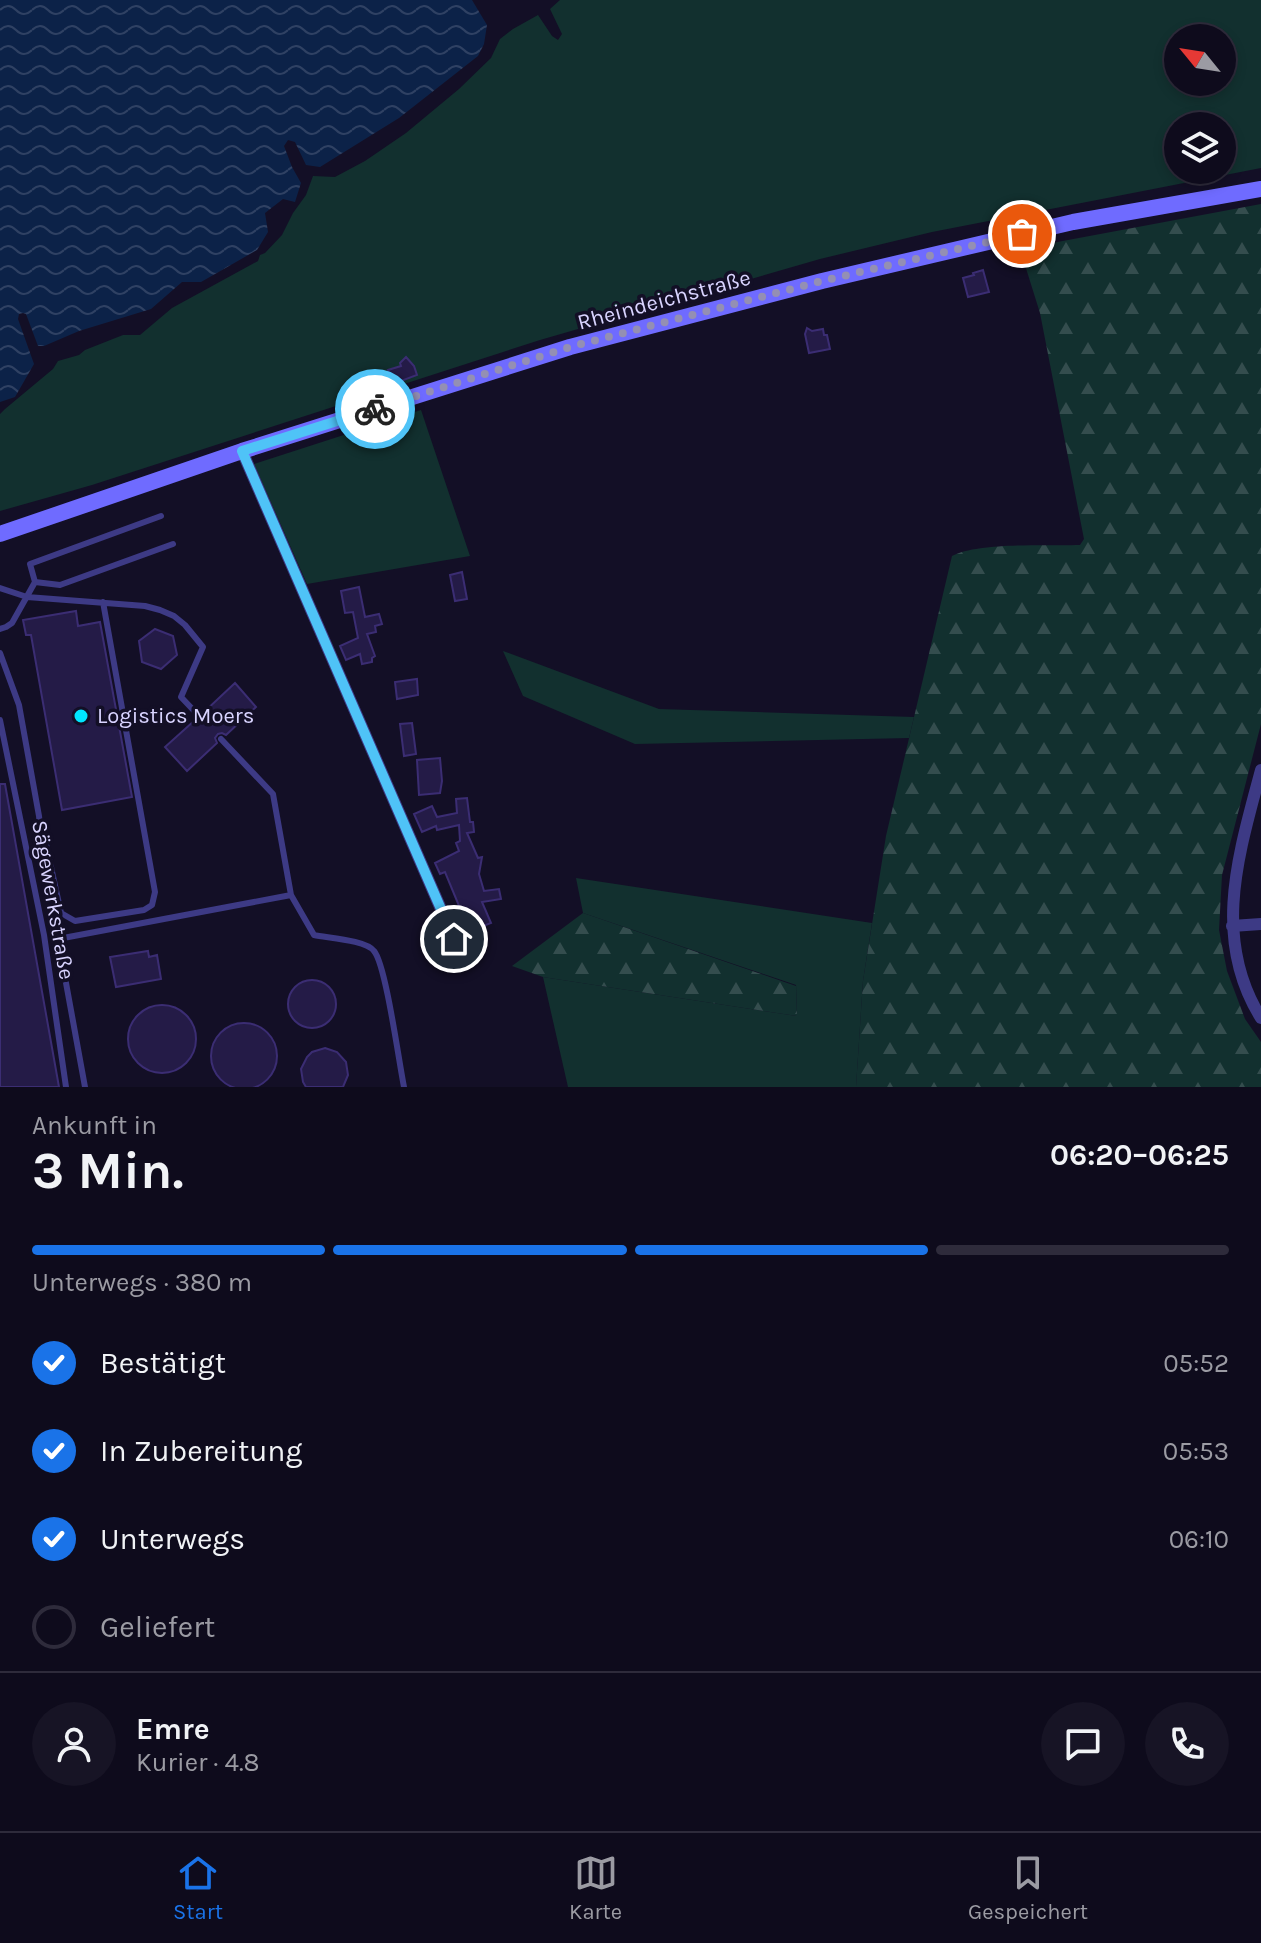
<!DOCTYPE html>
<html lang="de">
<head>
<meta charset="utf-8">
<style>
  :root { --surface:#0e0b1c; --page:#171425; --text:#f1f3f6; --muted:#9b9ba3; --line:#2e2b3b; --accent:#1a73e8 }
  body { margin:0; font-family:Karla,sans-serif; background:var(--page); color:var(--text); height:100vh; display:flex; flex-direction:column; font-size:30px; white-space:nowrap }
  * { box-sizing:border-box; margin:0 }
  p { font-size:26px; color:var(--muted) }
  .icon { flex:none; width:44px; height:44px; fill:none; stroke:currentColor; stroke-width:2; stroke-linecap:round; stroke-linejoin:round }
  .map { position:relative; height:1087px; overflow:hidden }
  .details { display:flex; flex-direction:column; background:var(--surface); flex:1 }
  .details>* { flex:none }
  .needle { width:52px; rotate:300deg }
  .tools { position:absolute; left:1164px; top:24px; display:grid; gap:16px }
  .tools a { display:grid; place-items:center; width:72px; height:72px; border-radius:50%; background:var(--surface); box-shadow:0 4px 12px #0003,0 0 0 2px var(--line); font-size:40px }
  .pin { position:absolute; display:grid; place-items:center; width:68px; height:68px; color:#fff; margin:-34px; border:4px solid #fff; border-radius:50%; box-shadow:0 2px 8px #0007 }
  .courier { position:absolute; display:grid; place-items:center; width:80px; height:80px; margin:-40px; border:6px solid #4fc3f7; border-radius:50%; background:#fff; color:#222; box-shadow:0 2px 10px #0007 }
  .summary em { font-style:normal; font-weight:700 }
  .summary div { display:flex; flex-direction:column-reverse }
  .summary { display:flex; align-items:center; justify-content:space-between; height:136px; padding:0 32px }
  h1 { font-size:52px; font-weight:700; line-height:60px }
  .bar { display:grid; grid-template-columns:repeat(4,1fr); gap:12px 8px; align-content:center; height:96px; padding:0 32px }
  .bar i { height:10px; border-radius:6px; background:var(--line) }
  .bar .selected { background:var(--accent) }
  .bar p { grid-column:span 4 }
  .line { display:flex; align-items:center; gap:20px; padding:0 32px; border-top:2px solid var(--line) }
  .line div { flex:1 }
  .round { display:grid; place-items:center; flex:none; width:84px; height:84px; border-radius:42px; background:var(--page) }
  ol { padding:0 32px; list-style:none }
  li { display:flex; align-items:center; gap:24px; height:88px }
  li p { margin-inline-start:auto }
  li .icon { padding:8px; border-radius:50%; background:var(--accent); color:#fff; stroke-width:4 }
  li:last-child { color:var(--muted) }
  li i { width:44px; height:44px; border:4px solid var(--line); border-radius:50% }
  .menu { display:flex; justify-content:space-around; align-items:center; height:112px; border-top:2px solid var(--line); background:var(--surface); font-size:22px; color:var(--muted) }
  .menu a { display:grid; justify-items:center; gap:4px }
  .menu .selected { color:var(--accent) }
  .map>svg:first-child { display:block }
  .grass { fill:#12302f; fill-rule:evenodd }
  .forest { fill:url(#forest-firs) }
  .water { fill:url(#water-waves) }
  .building { fill:#241b47; stroke:#3b2d73; stroke-width:2 }
  .lines { fill:none; stroke-linecap:round; stroke-linejoin:round }
  .lane { stroke:#3d3a85; stroke-width:6 }
  .street { stroke:#3d3a85; stroke-width:12 }
  .secondary { stroke:#6f6bff; stroke-width:16 }
  .done { stroke:#948fb3; stroke-width:8; stroke-dasharray:0 14.4 }
  .route { stroke:#4fc3f7; stroke-width:10 }
  .poi-dot { fill:#00e5ff; stroke:#130f26; stroke-width:3 }
  .labels { text-anchor:middle; dominant-baseline:central; stroke-width:7; stroke-linejoin:round; paint-order:stroke }
  .street-label { font-size:22px; fill:#d9d4ff; stroke:#130f26 }
  .poi-label { font-size:22px; fill:#d9d4ff; stroke:#130f26; text-anchor:start }
</style>
</head>
<body>
<div class="map">
<svg width="1261" height="1087" viewBox="0 0 1261 1087">
  <defs>
    <pattern id="forest-firs" width="22" height="20" patternUnits="userSpaceOnUse" patternTransform="scale(2)"><rect width="22" height="20" fill="#12302f"/><path d="M5 1l3.5 6h-7zM16 11l3.5 6h-7z" fill="#344d4e"/></pattern>
    <pattern id="water-waves" width="16" height="10" patternUnits="userSpaceOnUse" patternTransform="scale(2)"><rect width="16" height="10" fill="#0c2248"/><path d="M0 5q4-4 8 0t8 0" fill="none" stroke="#2f4163"/></pattern>
  </defs>
  <rect width="100%" height="100%" fill="#130f26"/>
  <path class="grass" d="M 560,0 L 1261,0 L 1261,168 L 932,232 L 820,259 L 540,340 L 92,485 L 0,511 L 0,414 L 5,409 L 53,369 L 58,361 L 79,355 L 85,350 L 123,335 L 140,335 L 172,308 L 258,261 L 260,255 L 265,253 L 282,235 L 293,213 L 306,195 L 313,176 L 335,177 L 365,161 L 406,133 L 459,89 L 491,58 L 500,39 L 513,29 L 538,15 L 552,36 L 558,40 L 562,34 L 550,9 ZM 1178,38 L 1222,38 L 1222,82 L 1178,82 ZM 1178,126 L 1222,126 L 1222,170 L 1178,170 Z
    M 421,410 L 470,556 L 307,584 L 254,464 Z
    M 503,651 L 659,709 L 914,717 L 909,738 L 635,744 L 523,696 Z
    M 576,878 L 872,923 L 863,981 L 856,1087 L 568,1087 L 543,977 L 797,1016 L 796,985 L 583,913 Z"/>
  <path class="forest" d="M 1261,204 L 1261,724 L 1222,875 L 1219,930 L 1227,971 L 1245,1019 L 1261,1042 L 1261,1087 L 856,1087 L 863,981 L 886,836 L 952,556 C 979,542 1047,546 1080,545 L 1084,539 L 1040,313 L 1020,249 Z
    M 583,913 L 796,986 L 797,1016 L 543,977 L 512,966 Z"/>
  <path class="water" d="M 0,0 L 472,0 L 487,25 L 484,44 L 478,56 L 399,118 L 320,167 L 306,165 L 295,142 L 288,140 L 284,146 L 292,167 L 301,183 L 295,202 L 283,199 L 265,213 L 268,232 L 257,250 L 201,282 L 182,282 L 151,309 L 79,331 L 44,346 L 38,346 L 26,314 L 23,313 L 19,314 L 18,319 L 34,364 L 15,397 L 0,402 Z"/>
  <path class="building" d="M 983,270 L 989,292 L 968,297 L 963,278 L 974,275 L 973,273 Z
    M 807,328 L 812,331 L 823,329 L 824,335 L 827,335 L 830,349 L 809,353 L 805,334 Z
    M 406,357 L 414,366 L 417,375 L 393,384 L 388,370 L 401,366 L 400,363 Z
    M 462,572 L 467,599 L 455,601 L 450,575 Z
    M 359,587 L 365,617 L 379,614 L 382,624 L 375,626 L 376,632 L 367,634 L 375,656 L 372,658 L 372,662 L 362,664 L 360,654 L 346,660 L 340,646 L 358,638 L 353,612 L 345,613 L 341,591 Z
    M 76,611 L 78,626 L 100,622 L 132,797 L 62,810 L 31,635 L 26,635 L 23,620 Z
    M 155,629 L 173,636 L 177,655 L 161,669 L 142,662 L 139,641 Z
    M 417,679 L 418,695 L 397,699 L 395,682 Z
    M 235,683 L 256,707 L 226,735 L 222,733 L 218,734 L 215,738 L 217,743 L 187,771 L 165,747 L 195,720 L 202,721 L 205,717 L 204,712 Z
    M 412,723 L 416,754 L 404,756 L 400,724 Z
    M 440,758 L 442,781 L 440,793 L 419,795 L 417,760 Z
    M 0,784 L 5,784 L 59,1087 L 0,1087 Z
    M 467,798 L 470,822 L 473,822 L 474,832 L 467,833 L 478,858 L 482,857 L 479,874 L 484,891 L 499,889 L 501,899 L 482,902 L 491,923 L 483,926 L 484,929 L 476,933 L 481,944 L 472,948 L 458,915 L 462,913 L 445,872 L 440,874 L 435,863 L 459,851 L 456,843 L 460,841 L 459,825 L 437,830 L 436,826 L 422,832 L 414,814 L 432,806 L 437,817 L 457,813 L 456,799 Z
    M 148,951 L 149,957 L 157,955 L 161,979 L 116,987 L 110,957 Z
    M288 1004a24 24 0 1 1 48 0a24 24 0 1 1-48 0Z
    M128 1039a34 34 0 1 1 68 0a34 34 0 1 1-68 0Z
    M211 1056a33 33 0 1 1 66 0a33 33 0 1 1-66 0Z
    M 325,1048 L 337,1052 L 346,1062 L 348,1075 L 343,1087 L 306,1087 L 303,1082 L 301,1069 L 307,1057 L 312,1052 Z"/>
  <g class="lines">
    <path class="lane" d="M 35,582 L 30,564 L 161,516
      M 0,588 L 27,597 L 145,606 L 160,610 L 174,616 L 185,625 L 203,647 L 181,697 L 199,716
      M 0,629 L 6,627 L 12,623 L 35,582 L 60,585 L 173,544
      M 0,653 L 19,705 L 39,816 L 43,855 L 58,939 L 291,895
      M 0,720 L 44,935 L 66,1087
      M 221,739 L 273,794 L 291,895 L 314,935 C 328,938 366,940 374,951 C 386,965 399,1063 404,1087
      M 44,835 L 61,913 L 75,921 L 144,910 L 152,905 L 155,892 L 103,602
      M 58,939 L 85,1087"/>
    <path class="street" d="M 242,451 L 454,939
      M 1261,770 C 1239,853 1211,938 1261,1018
      M 1232,926 L 1261,924"/>
    <path class="secondary" d="M 0,534 L 242,451 L 570,347 L 822,281 L 1073,222 L 1261,189"/>
  </g>
  <g class="lines">
    <path class="done" d="M 375,409 L 570,347 L 822,281 L 1022,234"/>
    <path class="route" d="M 375,409 L 242,451 L 454,939"/>
  </g>
  <circle class="poi-dot" cx="81" cy="716" r="8"/>
  <g class="labels">
    <g class="street-label">
      <text transform="translate(664 300) rotate(-15)">Rheindeichstraße</text>
      <text transform="translate(53 900) rotate(80)">Sägewerkstraße</text>
    </g>
    <g class="poi-label">
      <text x="97" y="716">Logistics Moers</text>
    </g>
  </g>
</svg>
<div class="tools">
<a><svg class="needle" viewBox="-14 -14 28 28"><path d="M0-13l5 13h-10z" fill="#e53935"/><path d="M0 13l5-13h-10z" fill="#9b9ba3"/></svg></a>
<a><svg class="icon" aria-label="layers" viewBox="0 0 24 24"><path d="M12 4l9 5-9 5-9-5zM3 14l9 5 9-5"/></svg></a>
</div>
<div class="pin" style="left:1022px;top:234px;background:#ea580c"><svg class="icon" aria-label="bag" viewBox="0 0 24 24"><path d="M5 8h14l-1 12H6zM9 8a3 3 0 0 1 6 0"/></svg></div>
<div class="pin" style="left:454px;top:939px;background:#1f2937"><svg class="icon" aria-label="home" viewBox="0 0 24 24"><path d="M3 11l9-7 9 7M6 9v11h12V9"/></svg></div>
<div class="courier" style="left:375px;top:409px"><svg class="icon" aria-label="bike" viewBox="0 0 24 24"><circle cx="6" cy="16" r="4"/><circle cx="18" cy="16" r="4"/><path d="M6 16l4-8h5l3 8M10 8l3 8H6M13 5h3"/></svg></div>
</div>
<section class="details">
<div class="summary"><div><h1>3 Min.</h1><p>Ankunft in</p></div><em>06:20–06:25</em></div>
<div class="bar"><i class="selected"></i><i class="selected"></i><i class="selected"></i><i></i><p>Unterwegs · 380 m</p></div>
<ol>
<li><svg class="icon" aria-label="check" viewBox="0 0 24 24"><path d="M5 12l5 5 9-10"/></svg>Bestätigt<p>05:52</p></li>
<li><svg class="icon" aria-label="check" viewBox="0 0 24 24"><path d="M5 12l5 5 9-10"/></svg>In Zubereitung<p>05:53</p></li>
<li><svg class="icon" aria-label="check" viewBox="0 0 24 24"><path d="M5 12l5 5 9-10"/></svg>Unterwegs<p>06:10</p></li>
<li><i></i>Geliefert</li>
</ol>
<div class="line" style="height:144px"><a class="round"><svg class="icon" aria-label="person" viewBox="0 0 24 24"><circle cx="12" cy="8" r="4"/><path d="M4 21q1-7 8-7t8 7"/></svg></a><div><b>Emre</b><p>Kurier · 4.8</p></div><a class="round"><svg class="icon" aria-label="chat" viewBox="0 0 24 24"><path d="M4 5h16v11H9l-5 4z"/></svg></a><a class="round"><svg class="icon" aria-label="phone" viewBox="0 0 24 24"><path d="M5 4h4l2 5-3 2q2 4 5 5l2-3 5 2v4C11 20 4 13 5 4z"/></svg></a></div>
</section>
<nav class="menu">
<a class="selected"><svg class="icon" aria-label="home" viewBox="0 0 24 24"><path d="M3 11l9-7 9 7M6 9v11h12V9"/></svg>Start</a>
<a><svg class="icon" aria-label="map" viewBox="0 0 24 24"><path d="M3 6l6-2 6 2 6-2v14l-6 2-6-2-6 2zM9 4v14M15 6v14"/></svg>Karte</a>
<a><svg class="icon" aria-label="saved" viewBox="0 0 24 24"><path d="M7 4h10v16l-5-4-5 4z"/></svg>Gespeichert</a>
</nav>
</body>
</html>
